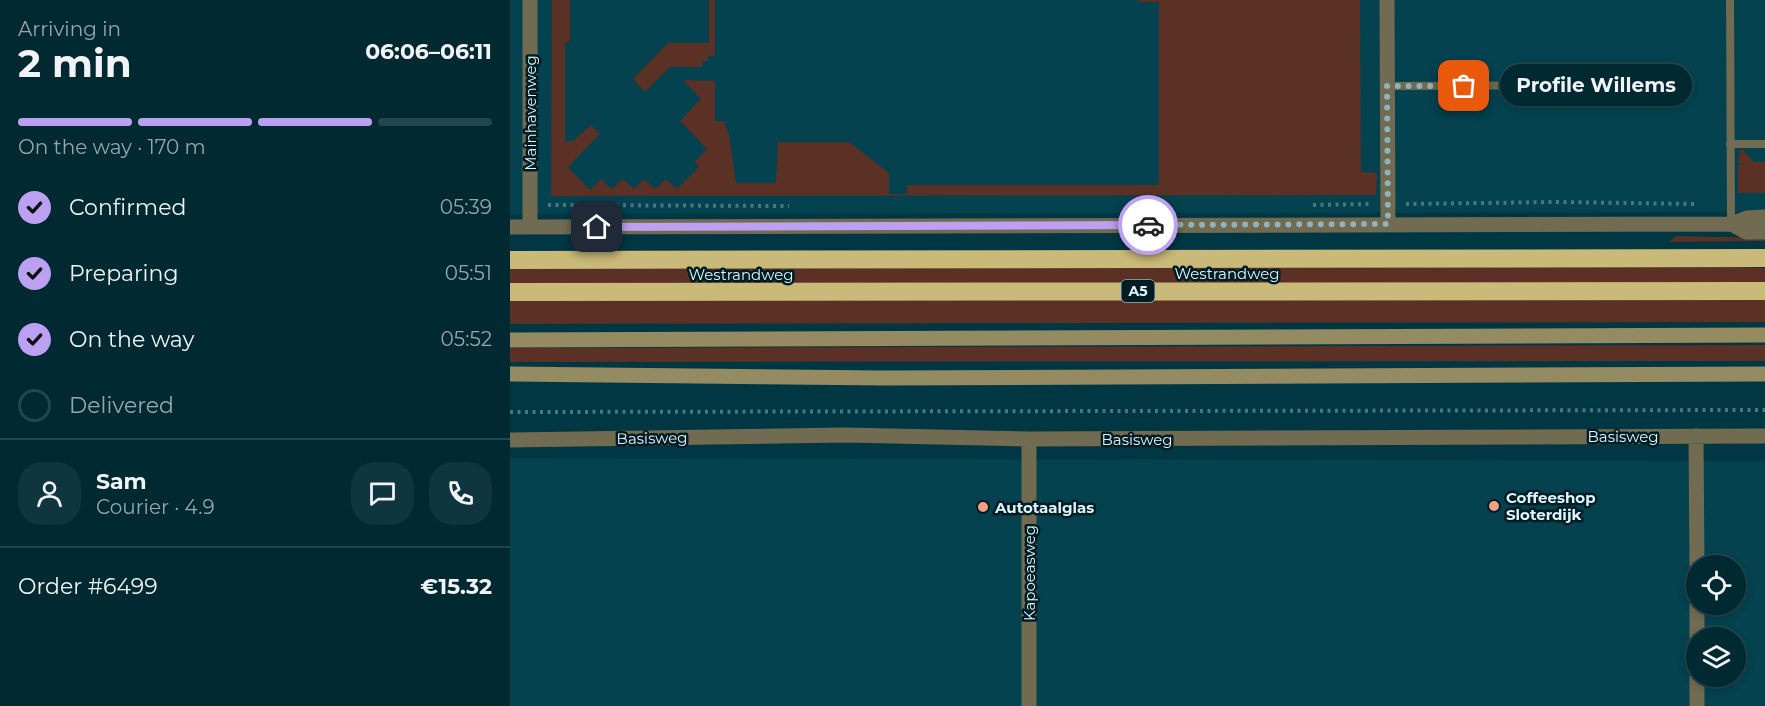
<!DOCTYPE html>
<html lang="en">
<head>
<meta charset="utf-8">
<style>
  :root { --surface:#012932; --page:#0f353e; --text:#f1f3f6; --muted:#96a6ac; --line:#23454d; --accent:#bca0f2 }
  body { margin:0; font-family:Montserrat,sans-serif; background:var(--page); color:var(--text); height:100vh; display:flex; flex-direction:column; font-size:22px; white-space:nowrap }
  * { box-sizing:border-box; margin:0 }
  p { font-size:20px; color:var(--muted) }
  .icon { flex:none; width:33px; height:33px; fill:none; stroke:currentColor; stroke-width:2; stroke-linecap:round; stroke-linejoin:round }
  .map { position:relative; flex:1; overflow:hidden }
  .panel { display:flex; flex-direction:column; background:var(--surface); width:510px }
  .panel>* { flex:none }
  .buttons { position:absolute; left:1176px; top:555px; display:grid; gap:12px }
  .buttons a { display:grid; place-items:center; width:60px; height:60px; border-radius:50%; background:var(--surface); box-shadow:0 3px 9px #0003,0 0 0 2px var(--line); font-size:30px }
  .pin { position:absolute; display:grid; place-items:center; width:51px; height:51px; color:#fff; margin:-26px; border-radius:12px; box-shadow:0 3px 9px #0006 }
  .courier { position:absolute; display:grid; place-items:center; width:60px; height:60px; margin:-30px; border:4px solid #bca0f2; border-radius:50%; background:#fff; color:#222; box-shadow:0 2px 8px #0007 }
  .bubble { position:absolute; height:42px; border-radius:21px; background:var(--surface); box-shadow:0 3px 9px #0003,0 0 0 2px var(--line); font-size:20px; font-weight:700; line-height:42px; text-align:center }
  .headline em { font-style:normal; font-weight:700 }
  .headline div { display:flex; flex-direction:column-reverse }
  .headline { display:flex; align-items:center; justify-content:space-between; height:102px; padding:0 18px }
  h1 { font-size:39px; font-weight:700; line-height:45px }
  .bar { display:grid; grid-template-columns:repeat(4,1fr); gap:9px 6px; align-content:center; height:72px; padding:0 18px }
  .bar i { height:8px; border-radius:4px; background:var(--line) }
  .bar .selected { background:var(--accent) }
  .bar p { grid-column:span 4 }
  .line { display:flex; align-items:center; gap:15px; padding:0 18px; border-top:2px solid var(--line) }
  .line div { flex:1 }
  .round { display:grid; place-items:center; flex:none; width:63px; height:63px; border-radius:24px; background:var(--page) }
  ol { padding:0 18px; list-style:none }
  li { display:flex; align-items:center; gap:18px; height:66px }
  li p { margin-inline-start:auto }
  li .icon { padding:6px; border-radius:50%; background:var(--accent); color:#111; stroke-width:4 }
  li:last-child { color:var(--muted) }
  li i { width:33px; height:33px; border:3px solid var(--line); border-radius:50% }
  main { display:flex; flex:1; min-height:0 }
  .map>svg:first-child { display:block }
  .built { fill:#04424f; fill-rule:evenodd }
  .green { fill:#5b3125 }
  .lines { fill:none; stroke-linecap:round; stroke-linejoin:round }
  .path { stroke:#497680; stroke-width:4; stroke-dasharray:3 4.5; stroke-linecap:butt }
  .service { stroke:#706b51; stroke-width:8 }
  .minor { stroke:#706b51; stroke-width:15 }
  .secondary { stroke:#948b62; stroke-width:15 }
  .motorway { stroke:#c9ba79; stroke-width:18 }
  .done { stroke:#8fb2bb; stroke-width:6; stroke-dasharray:0 10.8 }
  .route { stroke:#bca0f2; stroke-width:8 }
  .poi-dot { fill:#f49e86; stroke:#011c23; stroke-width:2 }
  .labels { text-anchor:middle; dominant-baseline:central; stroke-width:5; stroke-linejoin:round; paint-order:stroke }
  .shield { fill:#011c23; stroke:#9ab4bb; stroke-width:1.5 }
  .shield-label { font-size:14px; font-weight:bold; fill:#dcf5fc }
  .street-label { font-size:15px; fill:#dcf5fc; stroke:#011c23 }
  .poi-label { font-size:15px; font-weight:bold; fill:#dcf5fc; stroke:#011c23; text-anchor:start }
</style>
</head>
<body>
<main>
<section class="panel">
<div class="headline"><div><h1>2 min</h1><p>Arriving in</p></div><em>06:06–06:11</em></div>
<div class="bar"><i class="selected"></i><i class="selected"></i><i class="selected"></i><i></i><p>On the way · 170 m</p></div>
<ol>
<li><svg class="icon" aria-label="check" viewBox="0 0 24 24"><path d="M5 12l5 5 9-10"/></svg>Confirmed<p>05:39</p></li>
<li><svg class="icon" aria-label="check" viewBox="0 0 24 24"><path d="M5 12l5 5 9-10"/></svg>Preparing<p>05:51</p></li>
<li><svg class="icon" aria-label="check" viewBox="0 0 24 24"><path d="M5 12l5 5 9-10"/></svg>On the way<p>05:52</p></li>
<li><i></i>Delivered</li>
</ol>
<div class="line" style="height:108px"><a class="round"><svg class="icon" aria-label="person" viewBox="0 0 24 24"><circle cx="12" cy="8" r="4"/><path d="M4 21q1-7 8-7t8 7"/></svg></a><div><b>Sam</b><p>Courier · 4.9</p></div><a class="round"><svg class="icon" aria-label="chat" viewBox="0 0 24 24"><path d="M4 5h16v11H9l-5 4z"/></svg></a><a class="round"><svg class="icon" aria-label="phone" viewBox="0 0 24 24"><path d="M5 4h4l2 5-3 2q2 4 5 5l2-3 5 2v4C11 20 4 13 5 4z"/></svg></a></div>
<div class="line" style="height:78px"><div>Order #6499</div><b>€15.32</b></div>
</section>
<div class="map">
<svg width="1255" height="706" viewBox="0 0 1255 706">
  <rect width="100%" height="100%" fill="#013742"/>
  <path class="built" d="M 0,0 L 1255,0 L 1255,212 L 0,214 Z
    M 0,458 L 1255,461 L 1255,706 L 0,706 ZM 1186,566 L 1226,566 L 1226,604 L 1186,604 ZM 1186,638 L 1226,638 L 1226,676 L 1186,676 Z"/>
  <path class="green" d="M 42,0 L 60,0 L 60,42 L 55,43 L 55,141 L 63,141 L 81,125 L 90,134 L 58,167 L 80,190 L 91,179 L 102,189 L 113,179 L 124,189 L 134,179 L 145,189 L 156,179 L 167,189 L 189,167 L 185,162 L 197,149 L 170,121 L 191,99 L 173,80 L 205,81 L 205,121 L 214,121 L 219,135 L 226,183 L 266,183 L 268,142 L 339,142 L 379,173 L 379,194 L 397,194 L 397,185 L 649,185 L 649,2 L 629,2 L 629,0 L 850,0 L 851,172 L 867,173 L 866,195 L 41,196 Z
    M 199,0 L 205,0 L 205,56 L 198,56 L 198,61 L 192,61 L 192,67 L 160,67 L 135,92 L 123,79 L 158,43 L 199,43 Z
    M 1230,150 L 1233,150 L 1244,162 L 1255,162 L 1255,193 L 1228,193 L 1228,165 L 1235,165 L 1228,163 Z
    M 1166,236 L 1255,238 L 1255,241 L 1159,242 Z
    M 1070,263 L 1255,268 L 1255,322 L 0,324 L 0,269 L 637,267 Z
    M 1255,345 L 1255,361 L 0,362 L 0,348 Z"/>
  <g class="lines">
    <path class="path" d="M 896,204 L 1046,202 L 1185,204
      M 38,205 L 279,206
      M 803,205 L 861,204
      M 0,412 L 1255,410"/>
    <path class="service" d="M 1220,0 L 1221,224
      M 877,86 L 1116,85
      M 1220,144 L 1255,144"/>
    <path class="minor" d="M 877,0 L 878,224
      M 1221,224 L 1236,232 L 1255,232
      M 0,227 L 1221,224 L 1237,218 L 1255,217
      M 20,227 L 20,0
      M 1186,436 L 1187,566
      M 0,440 L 335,435 L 519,439 L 1255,436
      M 1187,604 L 1187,638
      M 1187,676 L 1187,706
      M 519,706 L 519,439"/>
    <path class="secondary" d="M 0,340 L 1255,335
      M 0,374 L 374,378 L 1255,374"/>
    <path class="motorway" d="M 0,260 L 1255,258
      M 0,292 L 1255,291"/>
  </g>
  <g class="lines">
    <path class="done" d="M 638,225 L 878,224 L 877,86 L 954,86"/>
    <path class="route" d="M 87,227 L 638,225"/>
  </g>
  <g class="poi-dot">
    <circle cx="984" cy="506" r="6"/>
    <circle cx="473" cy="507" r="6"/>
  </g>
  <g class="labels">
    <rect class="shield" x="611.5" y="280" width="33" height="22" rx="4.5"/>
    <g class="shield-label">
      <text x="628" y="291">A5</text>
    </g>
    <g class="street-label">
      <text transform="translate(20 113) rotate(-90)">Mainhavenweg</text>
      <text x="717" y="273">Westrandweg</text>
      <text x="231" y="274">Westrandweg</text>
      <text x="1113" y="436">Basisweg</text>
      <text transform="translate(142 438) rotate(-1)">Basisweg</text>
      <text x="627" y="439">Basisweg</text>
      <text transform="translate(519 573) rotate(-90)">Kapoeasweg</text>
    </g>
    <g class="poi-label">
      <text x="996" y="497">Coffeeshop<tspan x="996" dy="17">Sloterdijk</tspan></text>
      <text x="485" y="507">Autotaalglas</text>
    </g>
  </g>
</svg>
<div class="buttons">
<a><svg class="icon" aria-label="locate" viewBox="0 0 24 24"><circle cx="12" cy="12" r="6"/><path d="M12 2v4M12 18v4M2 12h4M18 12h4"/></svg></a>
<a><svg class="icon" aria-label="layers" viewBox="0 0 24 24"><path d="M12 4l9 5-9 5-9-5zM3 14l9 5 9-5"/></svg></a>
</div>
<div class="pin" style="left:954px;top:86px;background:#ea580c"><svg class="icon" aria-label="bag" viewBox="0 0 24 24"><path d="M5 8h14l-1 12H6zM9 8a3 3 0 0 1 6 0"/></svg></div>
<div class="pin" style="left:87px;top:227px;background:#1f2937"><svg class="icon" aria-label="home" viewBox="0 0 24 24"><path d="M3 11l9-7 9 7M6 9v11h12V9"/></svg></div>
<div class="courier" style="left:638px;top:225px"><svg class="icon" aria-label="car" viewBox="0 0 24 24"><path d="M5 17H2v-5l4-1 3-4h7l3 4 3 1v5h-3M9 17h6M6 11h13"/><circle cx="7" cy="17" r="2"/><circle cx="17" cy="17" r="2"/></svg></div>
<div class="bubble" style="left:990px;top:64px;width:192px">Profile Willems</div>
</div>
</main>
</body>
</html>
